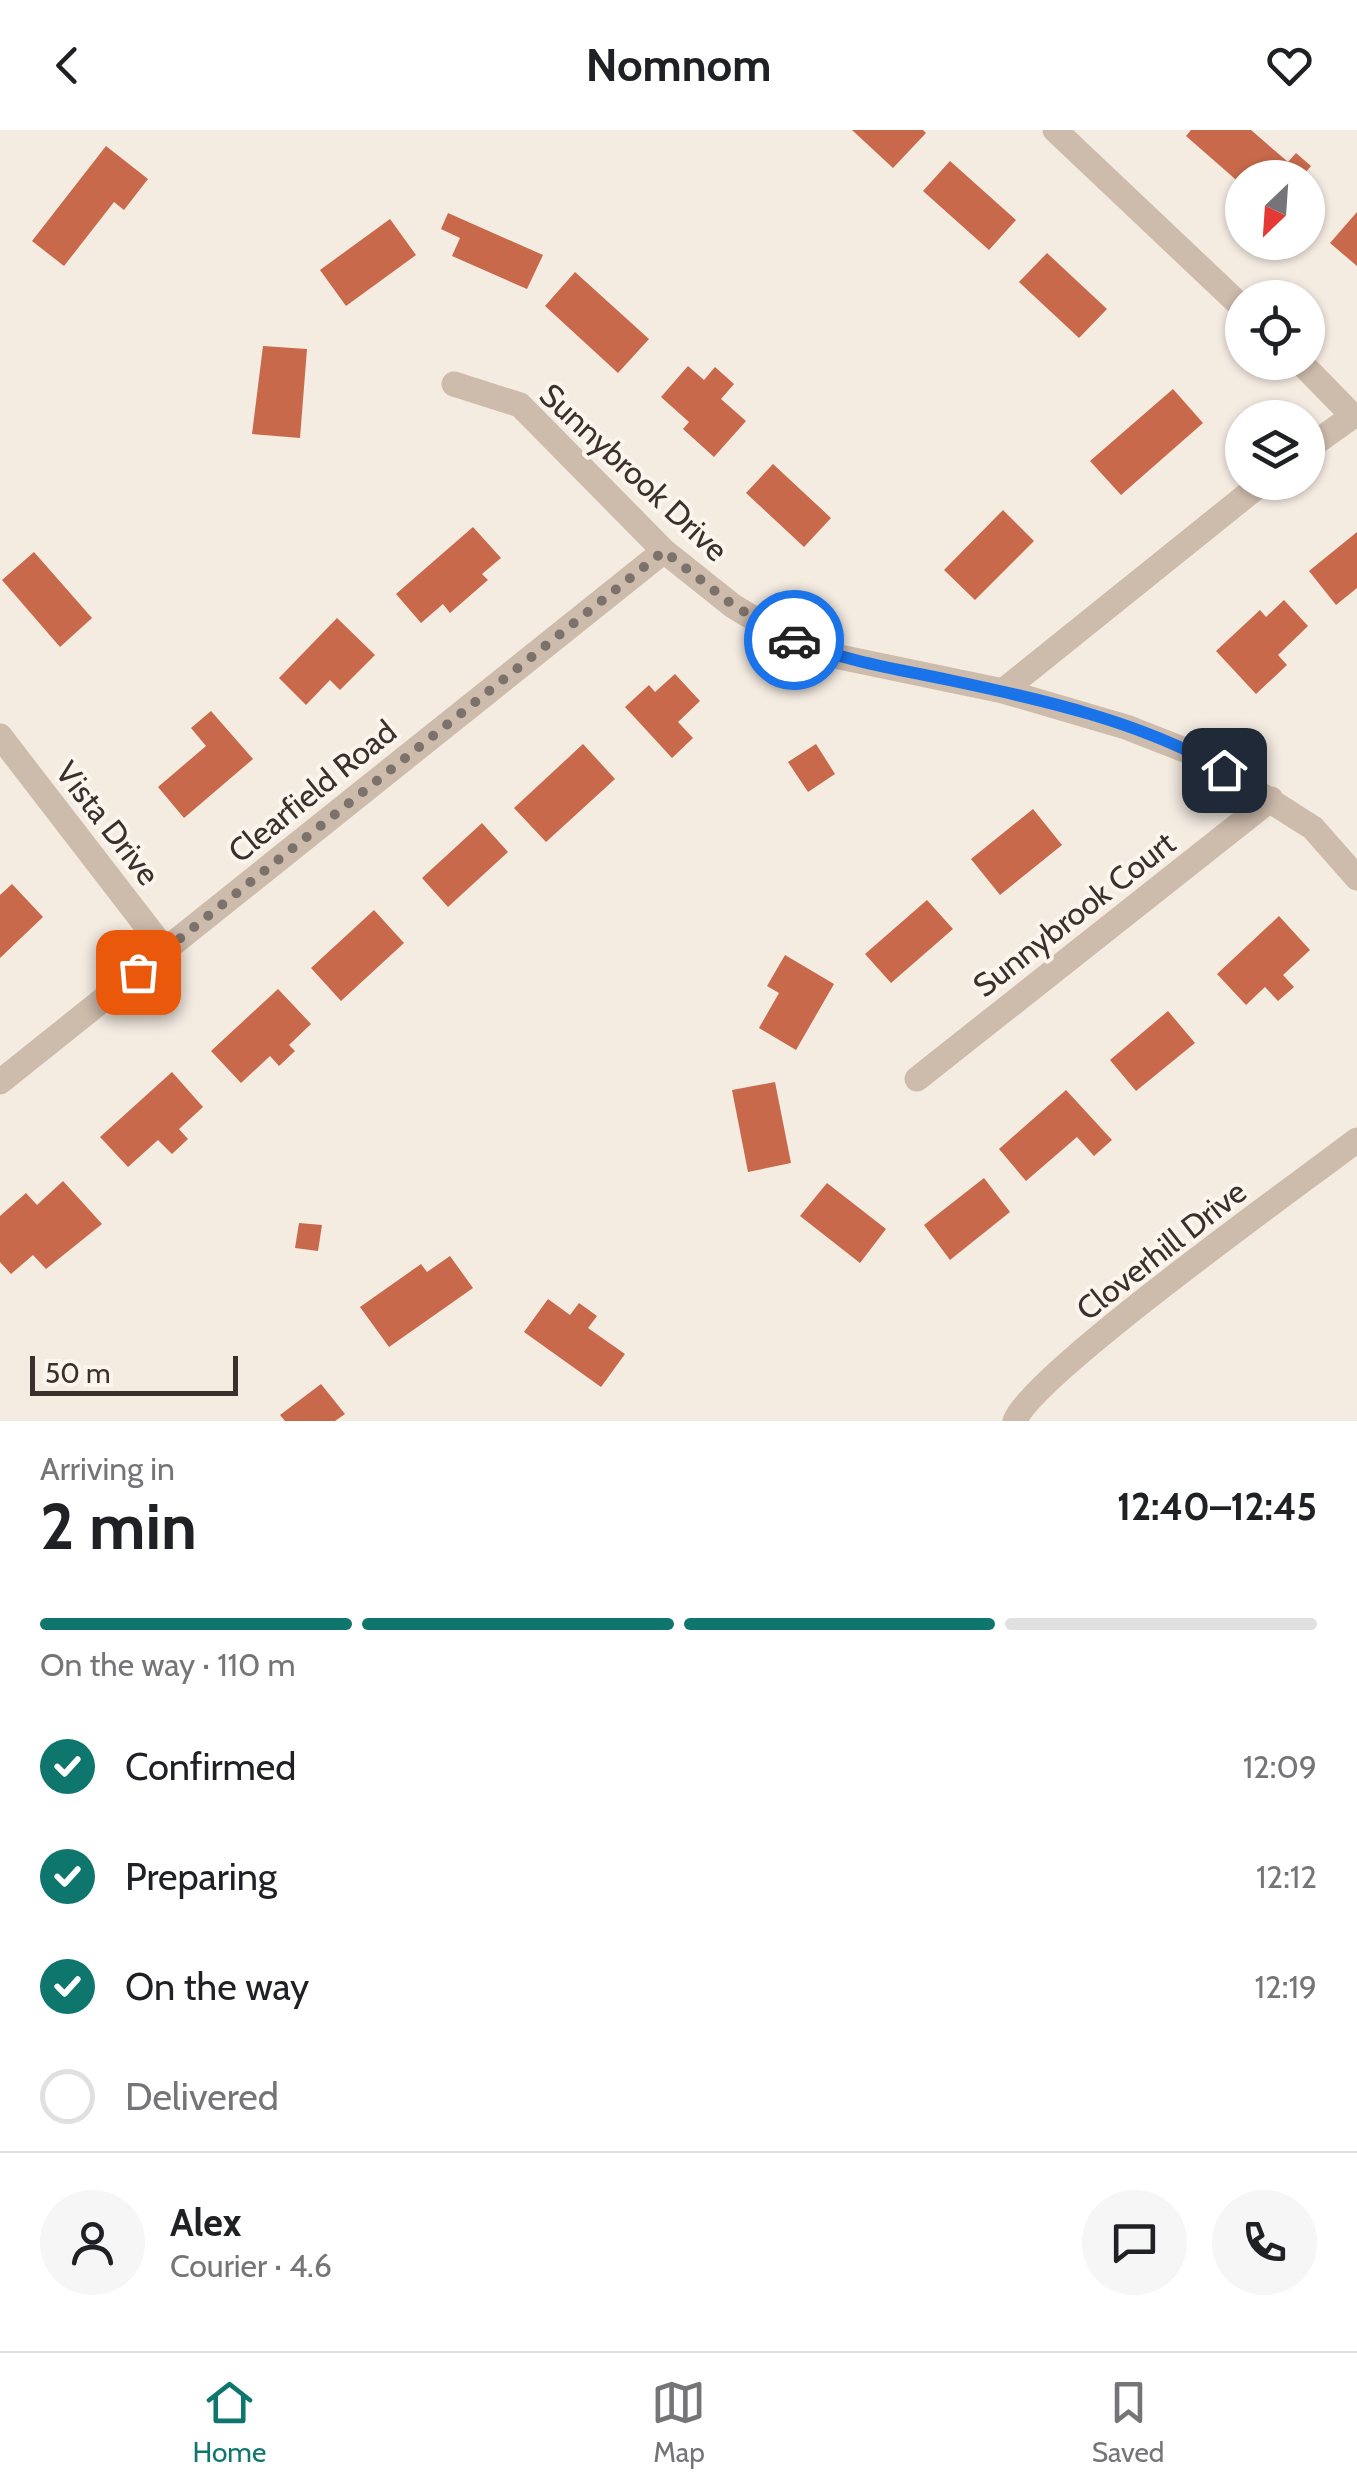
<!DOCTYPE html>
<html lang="en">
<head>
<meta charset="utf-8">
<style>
  :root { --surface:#fff; --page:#f6f6f6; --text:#202124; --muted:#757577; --line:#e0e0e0; --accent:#0f766e }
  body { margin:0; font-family:Cabin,sans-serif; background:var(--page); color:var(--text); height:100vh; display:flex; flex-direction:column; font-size:38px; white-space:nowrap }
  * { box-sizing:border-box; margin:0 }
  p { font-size:32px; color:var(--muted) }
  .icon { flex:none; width:55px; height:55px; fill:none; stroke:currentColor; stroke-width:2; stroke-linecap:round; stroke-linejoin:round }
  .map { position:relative; height:1291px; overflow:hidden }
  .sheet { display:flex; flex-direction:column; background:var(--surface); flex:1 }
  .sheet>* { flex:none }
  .needle { width:65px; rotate:205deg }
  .fabs { position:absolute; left:1225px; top:30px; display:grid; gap:20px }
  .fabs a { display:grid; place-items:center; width:100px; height:100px; border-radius:50%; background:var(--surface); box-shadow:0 2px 8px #0004; font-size:50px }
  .scale { position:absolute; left:30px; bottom:25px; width:208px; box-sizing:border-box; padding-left:10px; border:5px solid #3b302b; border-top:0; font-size:28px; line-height:35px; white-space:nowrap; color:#3b302b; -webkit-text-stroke:8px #fbf5ee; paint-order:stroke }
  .pin { position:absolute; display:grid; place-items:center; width:85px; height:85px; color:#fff; margin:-42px; border-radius:20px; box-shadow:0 5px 15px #0006 }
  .courier { position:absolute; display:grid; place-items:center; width:100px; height:100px; margin:-50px; border:8px solid #1a73e8; border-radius:50%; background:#fff; color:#222; box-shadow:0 2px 12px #0007 }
  .summary em { font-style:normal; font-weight:800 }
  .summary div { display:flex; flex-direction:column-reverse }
  .summary { display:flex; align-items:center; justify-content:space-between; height:170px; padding:0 40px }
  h1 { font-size:65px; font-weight:800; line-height:75px }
  .bar { display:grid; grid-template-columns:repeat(4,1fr); gap:15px 10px; align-content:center; height:120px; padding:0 40px }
  .bar i { height:12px; border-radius:8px; background:var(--line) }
  .bar .active { background:var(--accent) }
  .bar p { grid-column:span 4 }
  .line { display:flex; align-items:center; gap:25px; padding:0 40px; border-top:2px solid var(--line) }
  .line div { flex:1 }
  .round { display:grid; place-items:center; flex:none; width:105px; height:105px; border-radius:52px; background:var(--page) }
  ol { padding:0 40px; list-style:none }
  li { display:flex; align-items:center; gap:30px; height:110px }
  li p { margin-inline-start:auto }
  li .icon { padding:10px; border-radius:50%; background:var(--accent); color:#fff; stroke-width:4 }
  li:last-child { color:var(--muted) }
  li i { width:55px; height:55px; border:5px solid var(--line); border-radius:50% }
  header { display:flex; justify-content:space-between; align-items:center; height:130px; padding:0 40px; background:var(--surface); font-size:45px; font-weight:800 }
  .dock { display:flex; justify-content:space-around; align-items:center; height:140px; border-top:2px solid var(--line); background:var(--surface); font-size:28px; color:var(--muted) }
  .dock a { display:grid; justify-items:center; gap:5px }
  .dock .active { color:var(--accent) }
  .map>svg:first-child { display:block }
  .building { fill:#c8694b }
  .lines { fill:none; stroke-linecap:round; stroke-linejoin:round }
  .minor { stroke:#cdbbac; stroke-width:25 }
  .done { stroke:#7c716b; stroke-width:10; stroke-dasharray:0 18 }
  .route { stroke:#1a73e8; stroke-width:12 }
  .labels { text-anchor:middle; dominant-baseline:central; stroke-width:8; stroke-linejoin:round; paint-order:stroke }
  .street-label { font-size:32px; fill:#3b302b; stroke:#fbf5ee }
</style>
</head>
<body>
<header><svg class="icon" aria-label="back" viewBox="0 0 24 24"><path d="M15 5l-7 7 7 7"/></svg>Nomnom<svg class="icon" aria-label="heart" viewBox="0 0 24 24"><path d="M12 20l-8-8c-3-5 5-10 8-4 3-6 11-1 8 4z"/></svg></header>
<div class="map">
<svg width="1357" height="1291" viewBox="0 0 1357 1291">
  <rect width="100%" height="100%" fill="#f4ebe1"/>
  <path class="building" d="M 852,0 L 923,0 L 926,3 L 893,38 Z
    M 1191,0 L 1251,0 L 1288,32 L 1296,23 L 1311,36 L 1301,48 L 1242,48 L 1242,55 L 1186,6 Z
    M 106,16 L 148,49 L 124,80 L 114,72 L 64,136 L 32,111 Z
    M 950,31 L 1016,90 L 989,120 L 923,61 Z
    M 1357,82 L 1357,136 L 1330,113 Z
    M 448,83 L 543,125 L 527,159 L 452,126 L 460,108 L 441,99 Z
    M 390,89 L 416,125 L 346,176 L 320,140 Z
    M 1047,123 L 1107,179 L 1079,208 L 1019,152 Z
    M 575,142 L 649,209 L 618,243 L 545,176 Z
    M 263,216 L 307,219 L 300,308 L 252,304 Z
    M 688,236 L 704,250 L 715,237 L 734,254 L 721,269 L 746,291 L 714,327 L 683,299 L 689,292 L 661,267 Z
    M 1173,259 L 1203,293 L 1121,365 L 1090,331 Z
    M 773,334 L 831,388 L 804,417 L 746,363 Z
    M 1003,380 L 1034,411 L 975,470 L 944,440 Z
    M 473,397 L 501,428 L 482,444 L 488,450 L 450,483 L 443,474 L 421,493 L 396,464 Z
    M 1357,402 L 1357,458 L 1336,475 L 1309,441 Z
    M 34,422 L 92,488 L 60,517 L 2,450 Z
    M 1284,470 L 1308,496 L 1278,525 L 1287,535 L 1256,564 L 1216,521 L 1260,480 L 1266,487 Z
    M 337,488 L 375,525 L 340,560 L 330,550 L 306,575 L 279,548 Z
    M 675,544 L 700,571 L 678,592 L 693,608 L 672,628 L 625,577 L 649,555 L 655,562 Z
    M 211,581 L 253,629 L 184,688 L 158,657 L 206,616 L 191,598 Z
    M 583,614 L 615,649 L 546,712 L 514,678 Z
    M 816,614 L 835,644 L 808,662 L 788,632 Z
    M 1033,679 L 1062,715 L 1000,765 L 971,729 Z
    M 482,693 L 508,722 L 448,777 L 422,748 Z
    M 12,754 L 43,787 L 0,828 L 0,765 Z
    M 927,770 L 953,799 L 891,853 L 865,824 Z
    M 374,780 L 404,813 L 341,871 L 311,838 Z
    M 1279,786 L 1310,820 L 1283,845 L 1294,857 L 1278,871 L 1265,857 L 1246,875 L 1217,844 Z
    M 785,825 L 834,854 L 796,920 L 759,898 L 779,863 L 767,856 Z
    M 278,859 L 311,894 L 289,915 L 295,921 L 279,936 L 270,926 L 241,953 L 211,921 Z
    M 1168,881 L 1195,913 L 1136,961 L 1110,930 Z
    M 172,942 L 203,977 L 179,999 L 188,1009 L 172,1024 L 158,1010 L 128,1037 L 100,1007 Z
    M 775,952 L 791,1033 L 748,1042 L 732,960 Z
    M 1066,960 L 1112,1010 L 1094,1026 L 1077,1007 L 1026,1051 L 999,1019 Z
    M 984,1048 L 1010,1082 L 950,1130 L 924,1095 Z
    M 63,1051 L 102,1094 L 46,1139 L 33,1125 L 11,1144 L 0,1132 L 0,1086 L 26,1063 L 37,1075 Z
    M 827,1053 L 886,1099 L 860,1133 L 800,1086 Z
    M 299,1093 L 322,1095 L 318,1121 L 295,1118 Z
    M 450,1126 L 473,1158 L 389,1217 L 360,1177 L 421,1134 L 427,1142 Z
    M 548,1169 L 570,1185 L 579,1173 L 597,1186 L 588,1198 L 625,1224 L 601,1257 L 524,1202 Z
    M 321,1254 L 345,1284 L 335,1291 L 285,1291 L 280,1285 Z"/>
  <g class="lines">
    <path class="minor" d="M 1055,0 L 1242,177
      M 1300,232 L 1353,286 L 1308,318
      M 454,254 L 520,275 L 664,421 L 733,476 L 778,503 L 830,525 L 1003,561 L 1126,597 L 1200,626 L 1313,698 L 1357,748
      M 1003,561 L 1263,352
      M 0,606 L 165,820
      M 917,949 L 1271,669
      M 0,952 L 664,421
      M 1015,1291 C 1031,1245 1301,1053 1357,1010"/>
  </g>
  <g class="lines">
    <path class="done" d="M 138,842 L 664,421 L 734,476 L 794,510"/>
    <path class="route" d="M 794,510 C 844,531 896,539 949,550 C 1040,569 1143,592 1224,640"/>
  </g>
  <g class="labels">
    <g class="street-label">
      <text transform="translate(634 342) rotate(43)">Sunnybrook Drive</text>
      <text transform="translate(312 661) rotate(-39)">Clearfield Road</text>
      <text transform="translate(108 693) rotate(52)">Vista Drive</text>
      <text transform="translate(1074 784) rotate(-38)">Sunnybrook Court</text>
      <text transform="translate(1161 1120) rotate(-38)">Cloverhill Drive</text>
    </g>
  </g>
</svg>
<div class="fabs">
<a><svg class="needle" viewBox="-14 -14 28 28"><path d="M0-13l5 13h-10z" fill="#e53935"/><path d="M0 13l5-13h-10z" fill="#757577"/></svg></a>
<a><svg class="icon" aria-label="locate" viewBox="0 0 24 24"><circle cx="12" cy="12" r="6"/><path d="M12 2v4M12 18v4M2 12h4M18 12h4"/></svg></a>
<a><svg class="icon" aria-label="layers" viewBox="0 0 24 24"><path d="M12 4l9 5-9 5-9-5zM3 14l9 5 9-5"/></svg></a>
</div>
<div class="scale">50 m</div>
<div class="pin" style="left:138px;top:842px;background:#ea580c"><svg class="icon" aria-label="bag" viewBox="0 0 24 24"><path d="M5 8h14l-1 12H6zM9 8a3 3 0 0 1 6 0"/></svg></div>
<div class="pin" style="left:1224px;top:640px;background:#1f2937"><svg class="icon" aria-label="home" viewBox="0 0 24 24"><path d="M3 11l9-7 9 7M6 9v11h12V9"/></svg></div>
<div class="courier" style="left:794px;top:510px"><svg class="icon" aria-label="car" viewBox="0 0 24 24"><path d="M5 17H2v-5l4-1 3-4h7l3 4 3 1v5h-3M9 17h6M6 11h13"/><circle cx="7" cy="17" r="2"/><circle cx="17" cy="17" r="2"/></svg></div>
</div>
<section class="sheet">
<div class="summary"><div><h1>2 min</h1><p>Arriving in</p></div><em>12:40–12:45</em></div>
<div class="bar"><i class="active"></i><i class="active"></i><i class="active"></i><i></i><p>On the way · 110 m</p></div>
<ol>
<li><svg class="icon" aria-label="check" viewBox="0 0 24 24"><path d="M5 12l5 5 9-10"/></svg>Confirmed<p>12:09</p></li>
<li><svg class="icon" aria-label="check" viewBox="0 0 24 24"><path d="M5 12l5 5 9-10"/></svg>Preparing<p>12:12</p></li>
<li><svg class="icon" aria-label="check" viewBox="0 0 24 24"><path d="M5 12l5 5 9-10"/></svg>On the way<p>12:19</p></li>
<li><i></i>Delivered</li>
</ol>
<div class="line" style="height:180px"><a class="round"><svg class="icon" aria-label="person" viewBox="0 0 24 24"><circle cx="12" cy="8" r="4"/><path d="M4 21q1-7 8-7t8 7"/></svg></a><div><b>Alex</b><p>Courier · 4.6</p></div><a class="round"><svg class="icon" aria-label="chat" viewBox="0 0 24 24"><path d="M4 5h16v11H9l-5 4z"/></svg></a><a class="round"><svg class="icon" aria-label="phone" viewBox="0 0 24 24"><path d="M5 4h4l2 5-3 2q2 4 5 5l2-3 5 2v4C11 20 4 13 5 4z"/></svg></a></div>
</section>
<nav class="dock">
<a class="active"><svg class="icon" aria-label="home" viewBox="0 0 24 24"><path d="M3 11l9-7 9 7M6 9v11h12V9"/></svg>Home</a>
<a><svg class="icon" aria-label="map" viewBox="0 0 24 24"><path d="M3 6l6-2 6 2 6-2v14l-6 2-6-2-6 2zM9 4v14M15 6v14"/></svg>Map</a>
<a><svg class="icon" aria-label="saved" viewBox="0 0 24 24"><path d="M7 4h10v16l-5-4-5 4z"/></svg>Saved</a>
</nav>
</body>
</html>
